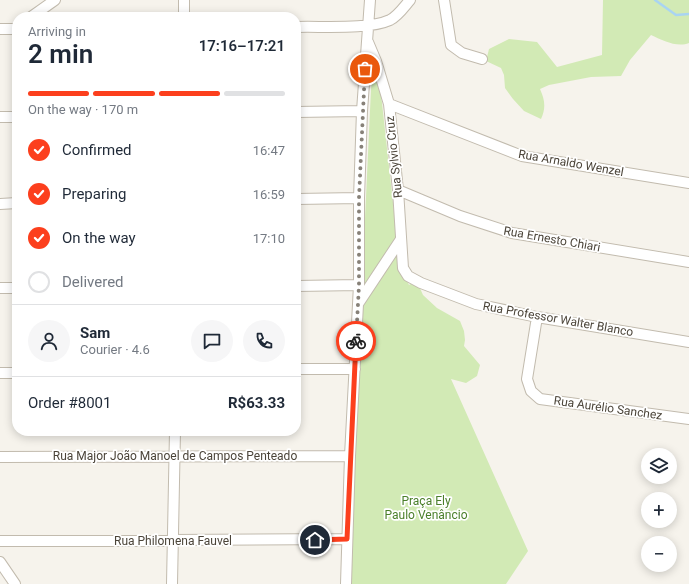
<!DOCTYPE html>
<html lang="en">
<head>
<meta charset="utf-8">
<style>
  :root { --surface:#fff; --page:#f6f6f7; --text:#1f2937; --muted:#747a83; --line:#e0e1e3; --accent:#fc3f1d }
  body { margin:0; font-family:Roboto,sans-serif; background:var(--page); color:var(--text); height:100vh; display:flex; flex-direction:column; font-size:15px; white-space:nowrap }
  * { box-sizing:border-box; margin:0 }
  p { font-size:13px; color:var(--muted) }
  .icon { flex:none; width:22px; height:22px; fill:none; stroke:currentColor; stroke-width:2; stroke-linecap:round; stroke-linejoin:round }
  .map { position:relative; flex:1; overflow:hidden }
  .panel { position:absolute; left:12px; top:12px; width:289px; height:424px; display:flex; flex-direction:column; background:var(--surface); border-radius:16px; box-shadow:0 2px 10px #0003 }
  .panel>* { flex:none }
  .controls { position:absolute; left:641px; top:448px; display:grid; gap:8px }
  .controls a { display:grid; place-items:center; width:36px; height:36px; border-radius:50%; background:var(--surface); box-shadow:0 2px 10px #0003; font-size:20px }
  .pin { position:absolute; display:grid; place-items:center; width:34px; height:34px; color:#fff; margin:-17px; border:2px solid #fff; border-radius:50%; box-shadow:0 1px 4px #0007 }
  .courier { position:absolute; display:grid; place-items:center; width:40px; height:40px; margin:-20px; border:3px solid #fc3f1d; border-radius:50%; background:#fff; color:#222; box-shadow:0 1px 5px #0007 }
  .head em { font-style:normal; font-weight:600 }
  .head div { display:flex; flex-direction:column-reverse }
  .head { display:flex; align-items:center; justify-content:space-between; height:68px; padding:0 16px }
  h1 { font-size:26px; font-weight:600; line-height:30px }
  .bar { display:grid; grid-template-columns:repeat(4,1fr); gap:6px 4px; align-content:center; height:48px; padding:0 16px }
  .bar i { height:5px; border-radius:3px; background:var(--line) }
  .bar .active { background:var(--accent) }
  .bar p { grid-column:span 4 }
  .line { display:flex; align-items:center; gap:10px; padding:0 16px; border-top:1px solid var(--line) }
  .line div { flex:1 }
  .round { display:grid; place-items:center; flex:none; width:42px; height:42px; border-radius:21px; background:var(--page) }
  ol { padding:0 16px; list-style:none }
  li { display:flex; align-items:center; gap:12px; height:44px }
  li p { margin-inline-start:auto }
  li .icon { padding:4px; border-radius:50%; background:var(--accent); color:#fff; stroke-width:4 }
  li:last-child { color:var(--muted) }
  li i { width:22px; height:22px; border:2px solid var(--line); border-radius:50% }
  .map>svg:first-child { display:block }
  .green { fill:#d2eab5 }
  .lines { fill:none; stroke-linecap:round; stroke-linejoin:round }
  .stream { stroke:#a9d4f2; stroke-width:2.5 }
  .minor-casing { stroke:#c2bbae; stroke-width:12 }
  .minor { stroke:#fff; stroke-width:10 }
  .done { stroke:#878178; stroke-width:4; stroke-dasharray:0 7.2 }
  .route { stroke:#fc3f1d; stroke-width:5 }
  .labels { text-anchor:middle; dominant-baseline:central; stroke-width:3.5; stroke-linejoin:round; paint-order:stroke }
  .street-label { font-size:12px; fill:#4b4439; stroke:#fff }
  .park-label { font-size:12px; fill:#4a7f2a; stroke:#fff }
</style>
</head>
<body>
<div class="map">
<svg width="689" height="584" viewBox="0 0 689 584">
  <rect width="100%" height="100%" fill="#f6f3ec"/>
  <path class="green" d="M 603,0 L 689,0 L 689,43 C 677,48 662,40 651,35 L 630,60 L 621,76 L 591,77 L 549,85 L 540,89 C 545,100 546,108 541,119 L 524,111 L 513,99 L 505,88 L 504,75 L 501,68 L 486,61 L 489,49 L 509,39 L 537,42 L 557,67 L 602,55 Z
    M 376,71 L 379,80 L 382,103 L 400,266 L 409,285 L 413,282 L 419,286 L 423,295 L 437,308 L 460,321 L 464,331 L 465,340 L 464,346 L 480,365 L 477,376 L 466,383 L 451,379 L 528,551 L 506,584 L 348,584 L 371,89 L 373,72 Z"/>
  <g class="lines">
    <path class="stream" d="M 655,0 L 676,15 L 689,14"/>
    <g class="minor-casing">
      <path id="minor" d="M 444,0 L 451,45 L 462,53 L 482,59
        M 31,17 L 55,0
        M 184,17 L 184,0
        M 296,27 C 321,26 368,30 390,20 C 398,16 404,7 410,0
        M 0,29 L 17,29
        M 368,42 L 376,61 L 389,104 L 398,190 L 403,268 L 408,276 L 421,283 L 476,304 L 537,317 L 689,342
        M 389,104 L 522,156 L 689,183
        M 296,112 L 362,111
        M 0,117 L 17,117
        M 398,190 L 460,216 L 512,233 L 689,262
        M 296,199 L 359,198
        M 0,204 L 17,203
        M 296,286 L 359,285
        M 0,288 L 17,288
        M 358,304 L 401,239
        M 537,317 L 527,379 L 531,391 L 540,399 L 689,419
        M 296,369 L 355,369
        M 0,373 L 17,373
        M 0,457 L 350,456
        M 0,541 L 347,539
        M 0,562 L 15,584
        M 172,584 L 175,431
        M 346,584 L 350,456 L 359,285 L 359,198 L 362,111 L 370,0"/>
    </g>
    <use href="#minor" class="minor"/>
  </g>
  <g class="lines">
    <path class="done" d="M 356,341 L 359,285 L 359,198 L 365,69"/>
    <path class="route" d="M 315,540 L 347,539 L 356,341"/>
  </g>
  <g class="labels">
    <g class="street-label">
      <text transform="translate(394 157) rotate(-96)">Rua Sylvio Cruz</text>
      <text transform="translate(571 163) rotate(10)">Rua Arnaldo Wenzel</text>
      <text transform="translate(552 239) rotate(10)">Rua Ernesto Chiari</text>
      <text transform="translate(558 319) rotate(10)">Rua Professor Walter Blanco</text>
      <text transform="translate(608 408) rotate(8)">Rua Aurélio Sanchez</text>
      <text x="175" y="456">Rua Major João Manoel de Campos Penteado</text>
      <text x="173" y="541">Rua Philomena Fauvel</text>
    </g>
    <g class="park-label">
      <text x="426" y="501">Praça Ely<tspan x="426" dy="14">Paulo Venâncio</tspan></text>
    </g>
  </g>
</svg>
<div class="controls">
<a><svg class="icon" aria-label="layers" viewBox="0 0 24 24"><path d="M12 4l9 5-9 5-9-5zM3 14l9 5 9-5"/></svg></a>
<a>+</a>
<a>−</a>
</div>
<div class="pin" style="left:365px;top:69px;background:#ea580c"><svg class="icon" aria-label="bag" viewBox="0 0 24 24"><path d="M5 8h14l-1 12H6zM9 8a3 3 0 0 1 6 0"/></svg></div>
<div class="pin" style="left:315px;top:540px;background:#1f2937"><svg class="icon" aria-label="home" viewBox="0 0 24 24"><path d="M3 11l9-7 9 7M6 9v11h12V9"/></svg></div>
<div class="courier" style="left:356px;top:341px"><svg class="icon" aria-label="bike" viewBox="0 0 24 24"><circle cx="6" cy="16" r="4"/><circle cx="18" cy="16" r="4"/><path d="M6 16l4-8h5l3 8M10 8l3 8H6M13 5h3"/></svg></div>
<section class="panel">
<div class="head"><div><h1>2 min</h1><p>Arriving in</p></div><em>17:16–17:21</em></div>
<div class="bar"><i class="active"></i><i class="active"></i><i class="active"></i><i></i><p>On the way · 170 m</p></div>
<ol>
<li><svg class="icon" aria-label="check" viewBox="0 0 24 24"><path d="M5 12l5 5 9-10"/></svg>Confirmed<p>16:47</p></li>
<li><svg class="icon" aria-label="check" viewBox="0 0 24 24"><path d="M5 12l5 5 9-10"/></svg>Preparing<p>16:59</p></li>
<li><svg class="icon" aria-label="check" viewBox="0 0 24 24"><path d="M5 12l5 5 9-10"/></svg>On the way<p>17:10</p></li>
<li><i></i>Delivered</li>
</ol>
<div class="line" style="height:72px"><a class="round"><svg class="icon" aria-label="person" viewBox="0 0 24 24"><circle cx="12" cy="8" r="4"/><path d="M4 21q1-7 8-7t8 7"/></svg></a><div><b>Sam</b><p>Courier · 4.6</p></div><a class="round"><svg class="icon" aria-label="chat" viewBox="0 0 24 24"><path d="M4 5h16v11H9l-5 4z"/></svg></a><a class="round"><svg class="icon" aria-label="phone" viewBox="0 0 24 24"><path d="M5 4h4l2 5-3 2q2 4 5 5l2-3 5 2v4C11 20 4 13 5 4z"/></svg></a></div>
<div class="line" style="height:52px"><div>Order #8001</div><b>R$63.33</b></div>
</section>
</div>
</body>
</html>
